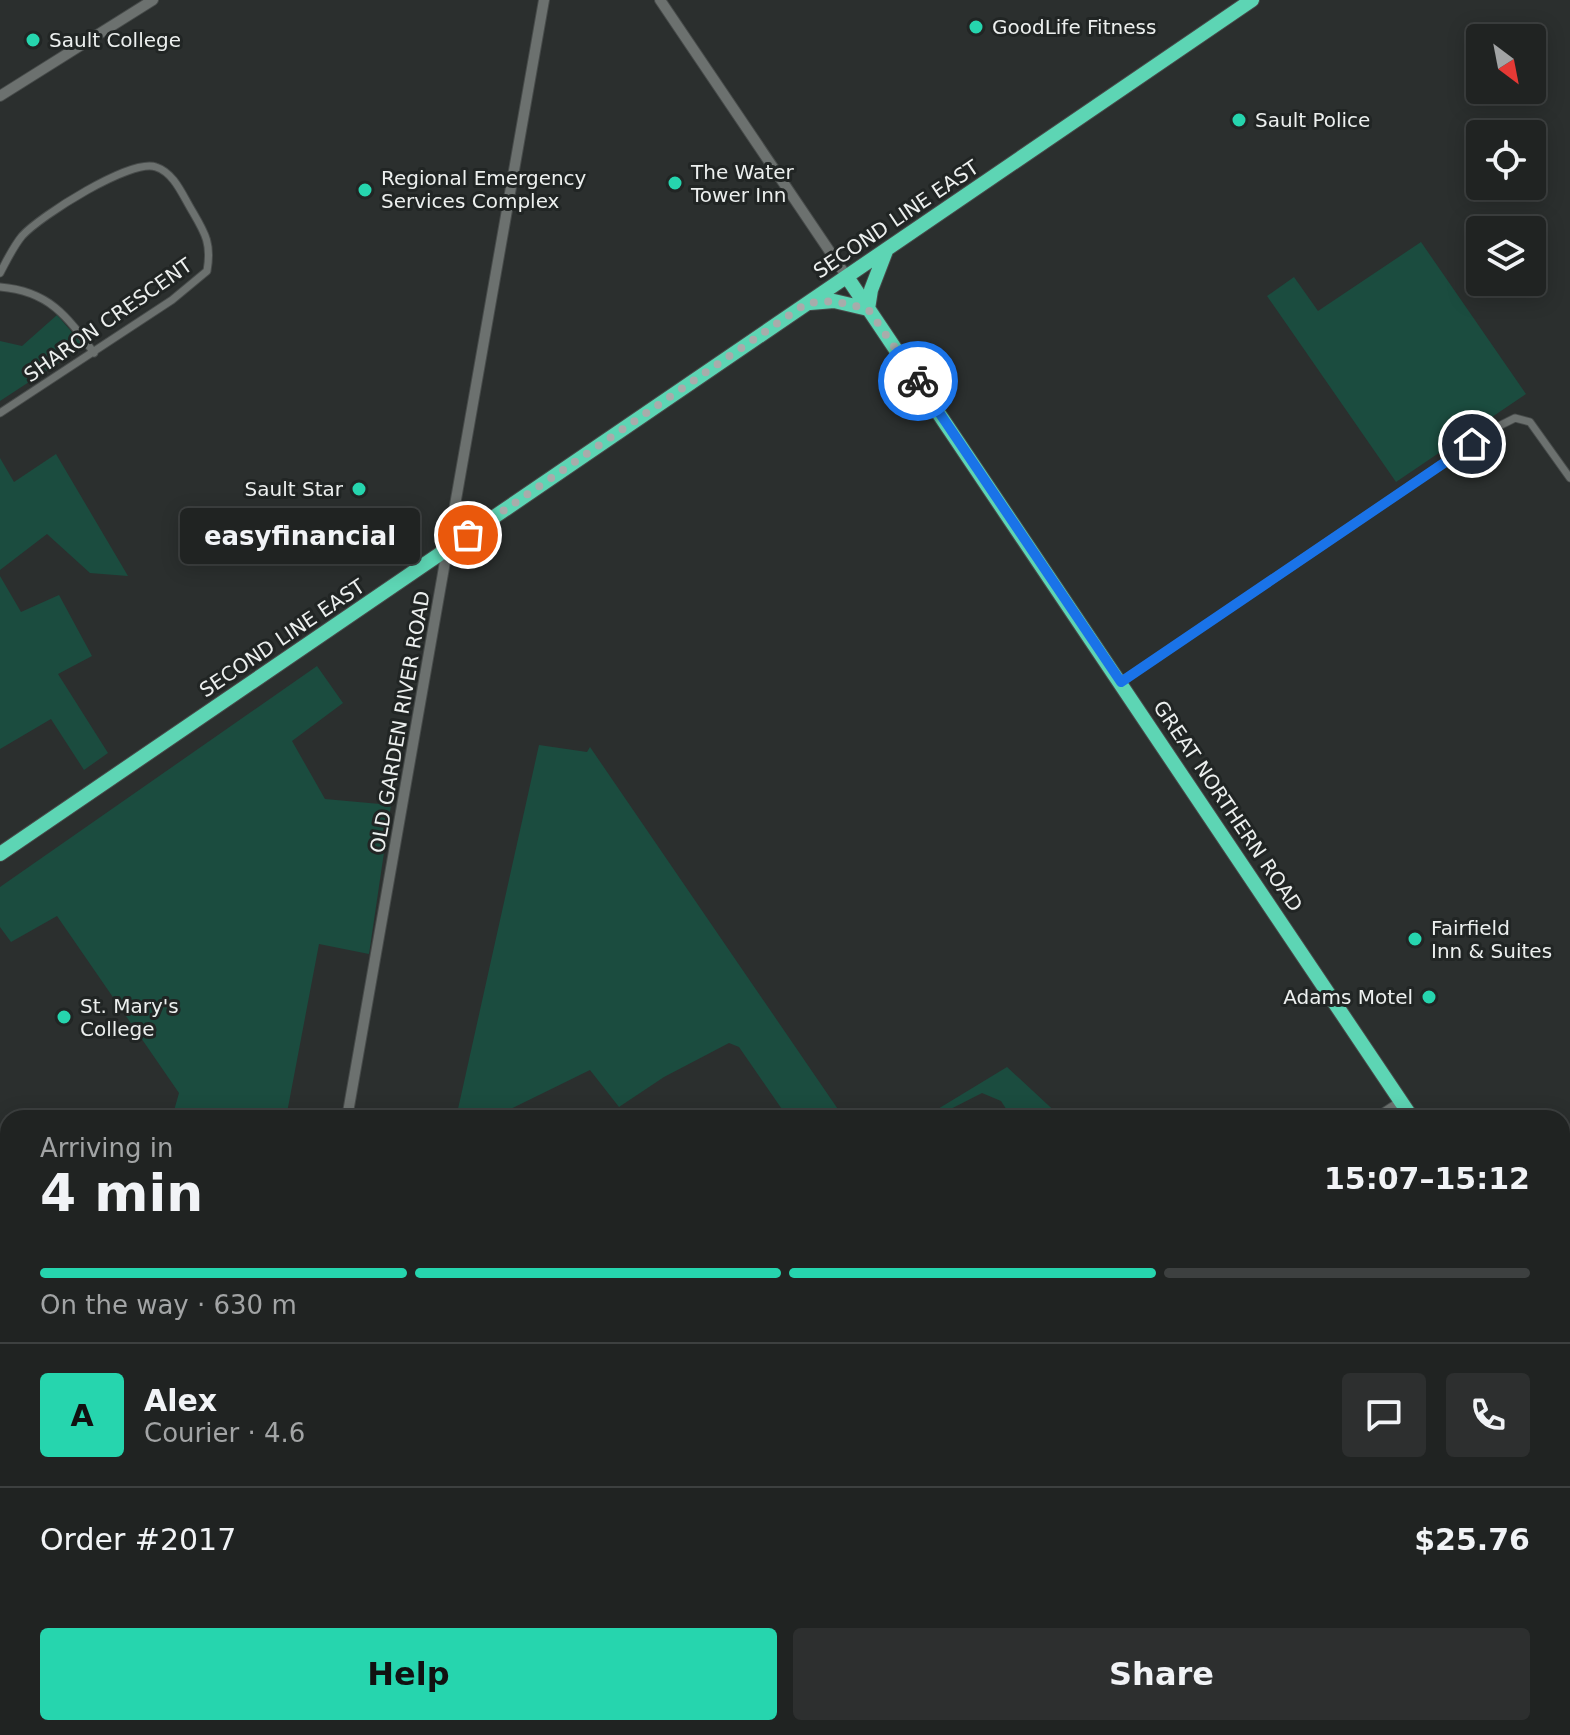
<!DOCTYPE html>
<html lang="en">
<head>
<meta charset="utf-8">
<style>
  :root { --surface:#202322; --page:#2d2f2f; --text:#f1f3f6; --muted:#a2a4a5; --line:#3d4040; --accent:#26d5ae }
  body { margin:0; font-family:"DejaVu Sans",sans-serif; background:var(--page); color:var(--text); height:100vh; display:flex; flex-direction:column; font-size:30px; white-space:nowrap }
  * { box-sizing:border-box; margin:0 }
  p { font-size:26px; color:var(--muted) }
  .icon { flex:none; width:44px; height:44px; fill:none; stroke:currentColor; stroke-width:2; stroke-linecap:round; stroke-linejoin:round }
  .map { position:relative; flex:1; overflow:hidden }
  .panel { position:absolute; left:0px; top:1110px; width:1570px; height:626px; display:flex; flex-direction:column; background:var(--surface); border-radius:24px 24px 0 0; box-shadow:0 4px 20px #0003,0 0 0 2px var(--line) }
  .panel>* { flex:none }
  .needle { width:52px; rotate:148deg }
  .tools { position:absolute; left:1466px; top:24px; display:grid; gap:16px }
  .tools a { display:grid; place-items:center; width:80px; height:80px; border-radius:8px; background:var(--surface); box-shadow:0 4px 20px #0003,0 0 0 2px var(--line); font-size:40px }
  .pin { position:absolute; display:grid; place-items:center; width:68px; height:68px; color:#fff; margin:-34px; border:4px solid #fff; border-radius:50%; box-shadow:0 2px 8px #0007 }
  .courier { position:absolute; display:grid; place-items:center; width:80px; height:80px; margin:-40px; border:6px solid #1a73e8; border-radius:50%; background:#fff; color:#222; box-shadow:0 2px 10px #0007 }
  .bubble { position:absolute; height:56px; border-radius:8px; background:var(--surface); box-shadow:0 4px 20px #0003,0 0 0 2px var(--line); font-size:26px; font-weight:700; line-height:56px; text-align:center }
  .overview em { font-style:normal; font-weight:700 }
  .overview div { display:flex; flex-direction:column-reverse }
  .overview { display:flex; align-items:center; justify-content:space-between; height:136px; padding:0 40px }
  h1 { font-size:52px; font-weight:700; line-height:60px }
  .bar { display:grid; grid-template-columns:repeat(4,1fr); gap:12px 8px; align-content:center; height:96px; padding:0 40px }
  .bar i { height:10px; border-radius:6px; background:var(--line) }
  .bar .current { background:var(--accent) }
  .bar p { grid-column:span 4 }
  .line { display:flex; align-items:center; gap:20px; padding:0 40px; border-top:2px solid var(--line) }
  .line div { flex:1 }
  .round { display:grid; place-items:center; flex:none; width:84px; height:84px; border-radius:8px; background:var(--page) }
  .cta { display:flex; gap:16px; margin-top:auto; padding:16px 40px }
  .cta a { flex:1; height:92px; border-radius:8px; background:var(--accent); color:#111; font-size:32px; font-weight:700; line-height:92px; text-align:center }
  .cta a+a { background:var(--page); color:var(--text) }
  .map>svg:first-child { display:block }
  .green { fill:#1b4c3f }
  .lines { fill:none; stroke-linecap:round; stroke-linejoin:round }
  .street-casing { stroke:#474b4a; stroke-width:9 }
  .secondary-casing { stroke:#474b4a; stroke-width:12 }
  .highway-casing { stroke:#474b4a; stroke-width:16 }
  .street { stroke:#6c716f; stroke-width:7 }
  .secondary { stroke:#6c716f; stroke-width:10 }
  .highway { stroke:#5dd5b4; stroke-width:14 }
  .done { stroke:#a8acab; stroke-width:8; stroke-dasharray:0 14.4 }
  .route { stroke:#1a73e8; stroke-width:10 }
  .poi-dot { fill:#26d5ae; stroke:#212524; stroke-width:3 }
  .labels { text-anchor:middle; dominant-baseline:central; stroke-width:6; stroke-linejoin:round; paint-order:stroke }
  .poi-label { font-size:20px; fill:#ecefee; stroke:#212524; text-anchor:start }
  .street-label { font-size:20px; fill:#ecefee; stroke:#212524 }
</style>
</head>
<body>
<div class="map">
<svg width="1570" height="1735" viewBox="0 0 1570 1735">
  <rect width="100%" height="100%" fill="#2b2f2e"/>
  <path class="green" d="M 1421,242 L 1526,394 L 1396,482 L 1267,296 L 1294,277 L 1318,311 Z
    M 57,315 L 84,346 L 0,401 L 0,341 L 22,346 Z
    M 56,454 L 128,576 L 90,573 L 47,534 L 0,570 L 0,458 L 14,482 Z
    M 0,576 L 21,612 L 59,595 L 92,656 L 58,674 L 108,753 L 84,770 L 51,719 L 0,749 Z
    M 317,666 L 343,703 L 292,741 L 325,799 L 391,805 L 369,954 L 319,944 L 286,1118 L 198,1118 L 173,1114 L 179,1093 L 57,916 L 11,942 L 0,927 L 0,887 Z
    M 539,745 L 587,752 L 590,747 L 844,1118 L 788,1118 L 739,1047 L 729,1043 L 664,1077 L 619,1107 L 590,1070 L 492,1118 L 456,1118 Z
    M 1007,1067 L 1062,1118 L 1012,1118 L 1001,1101 L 982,1093 L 933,1118 L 923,1118 Z"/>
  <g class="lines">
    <g class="street-casing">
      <path id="street" d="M 0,273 C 7,260 13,247 22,236 C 40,216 131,158 156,167 C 174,173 182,194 191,209 C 205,233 212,243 207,271 L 172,300 L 0,413
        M 0,287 C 49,291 67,316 94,353
        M 1121,682 L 1497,427 L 1515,418 L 1530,422 L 1570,478
        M 713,1118 L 717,1115 L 733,1118
        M 1374,1118 L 1400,1101
        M 1562,1305 L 1570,1300
        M 1562,1505 L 1570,1500
        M 0,1530 L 8,1524
        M 88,1735 L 90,1728
        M 1218,1735 L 1229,1728"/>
    </g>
    <g class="secondary-casing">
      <path id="secondary" d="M 660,0 L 847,277
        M 0,96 L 153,0
        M 347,1118 L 544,0
        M 233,1735 L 234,1728"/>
    </g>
    <g class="highway-casing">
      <path id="highway" d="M 847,277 L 1412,1118
        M 810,303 L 834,301 L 868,309
        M 868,309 L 871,290 L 886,251
        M 0,854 L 1252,0
        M 1562,1345 L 1570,1357"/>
    </g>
    <use href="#street" class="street"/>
    <use href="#secondary" class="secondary"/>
    <use href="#highway" class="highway"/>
  </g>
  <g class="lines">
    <path class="done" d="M 468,535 L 807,303 L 834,301 L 868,309 L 918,381"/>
    <path class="route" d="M 918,381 L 1121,682 L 1472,444"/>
  </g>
  <g class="poi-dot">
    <circle cx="976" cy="27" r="8"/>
    <circle cx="33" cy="40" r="8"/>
    <circle cx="1239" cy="120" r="8"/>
    <circle cx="675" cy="183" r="8"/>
    <circle cx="365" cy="190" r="8"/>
    <circle cx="359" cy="489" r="8"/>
    <circle cx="1415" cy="939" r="8"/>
    <circle cx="1429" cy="997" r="8"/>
    <circle cx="64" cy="1017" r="8"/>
  </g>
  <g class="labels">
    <g class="poi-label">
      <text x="992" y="27">GoodLife Fitness</text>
      <text x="49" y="40">Sault College</text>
      <text x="1255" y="120">Sault Police</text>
      <text x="691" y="172">The Water<tspan x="691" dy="23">Tower Inn</tspan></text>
      <text x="381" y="178">Regional Emergency<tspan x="381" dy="23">Services Complex</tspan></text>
      <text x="343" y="489" text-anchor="end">Sault Star</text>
      <text x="1431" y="928">Fairfield<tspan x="1431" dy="23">Inn &amp; Suites</tspan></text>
      <text x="1413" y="997" text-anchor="end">Adams Motel</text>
      <text x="80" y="1006">St. Mary's<tspan x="80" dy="23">College</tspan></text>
    </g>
    <g class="street-label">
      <text transform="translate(896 219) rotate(-34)">SECOND LINE EAST</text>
      <text transform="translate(108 320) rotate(-35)">SHARON CRESCENT</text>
      <text transform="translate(282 638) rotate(-34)">SECOND LINE EAST</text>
      <text transform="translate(400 722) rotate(-80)">OLD GARDEN RIVER ROAD</text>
      <text transform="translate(1228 806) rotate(56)">GREAT NORTHERN ROAD</text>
    </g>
  </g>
</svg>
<div class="tools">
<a><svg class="needle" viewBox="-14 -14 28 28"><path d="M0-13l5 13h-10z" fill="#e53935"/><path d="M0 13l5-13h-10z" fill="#a2a4a5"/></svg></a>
<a><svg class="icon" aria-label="locate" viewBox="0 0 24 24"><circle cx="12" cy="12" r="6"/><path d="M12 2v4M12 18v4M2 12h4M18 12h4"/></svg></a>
<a><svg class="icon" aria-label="layers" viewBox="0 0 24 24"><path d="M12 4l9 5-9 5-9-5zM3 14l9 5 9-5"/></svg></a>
</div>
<div class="pin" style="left:468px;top:535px;background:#ea580c"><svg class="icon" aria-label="bag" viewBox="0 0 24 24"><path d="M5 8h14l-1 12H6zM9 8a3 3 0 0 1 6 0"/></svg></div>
<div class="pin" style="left:1472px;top:444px;background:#1f2937"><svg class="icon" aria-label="home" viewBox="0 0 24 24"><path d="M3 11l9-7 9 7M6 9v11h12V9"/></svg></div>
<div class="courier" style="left:918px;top:381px"><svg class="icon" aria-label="bike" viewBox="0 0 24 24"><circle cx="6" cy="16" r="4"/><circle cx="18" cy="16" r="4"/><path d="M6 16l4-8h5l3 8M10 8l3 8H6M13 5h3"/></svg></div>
<div class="bubble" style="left:180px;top:508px;width:240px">easyfinancial</div>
<section class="panel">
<div class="overview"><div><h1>4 min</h1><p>Arriving in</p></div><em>15:07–15:12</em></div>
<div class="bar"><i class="current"></i><i class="current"></i><i class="current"></i><i></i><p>On the way · 630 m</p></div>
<div class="line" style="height:144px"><b class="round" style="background:var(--accent);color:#111">A</b><div><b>Alex</b><p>Courier · 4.6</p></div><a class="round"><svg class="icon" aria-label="chat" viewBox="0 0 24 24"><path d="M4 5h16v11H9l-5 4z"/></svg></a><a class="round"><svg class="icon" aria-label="phone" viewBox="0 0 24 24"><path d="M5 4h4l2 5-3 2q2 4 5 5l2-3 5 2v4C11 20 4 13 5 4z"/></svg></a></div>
<div class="line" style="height:104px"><div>Order #2017</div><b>$25.76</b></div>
<div class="cta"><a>Help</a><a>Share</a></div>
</section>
</div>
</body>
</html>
